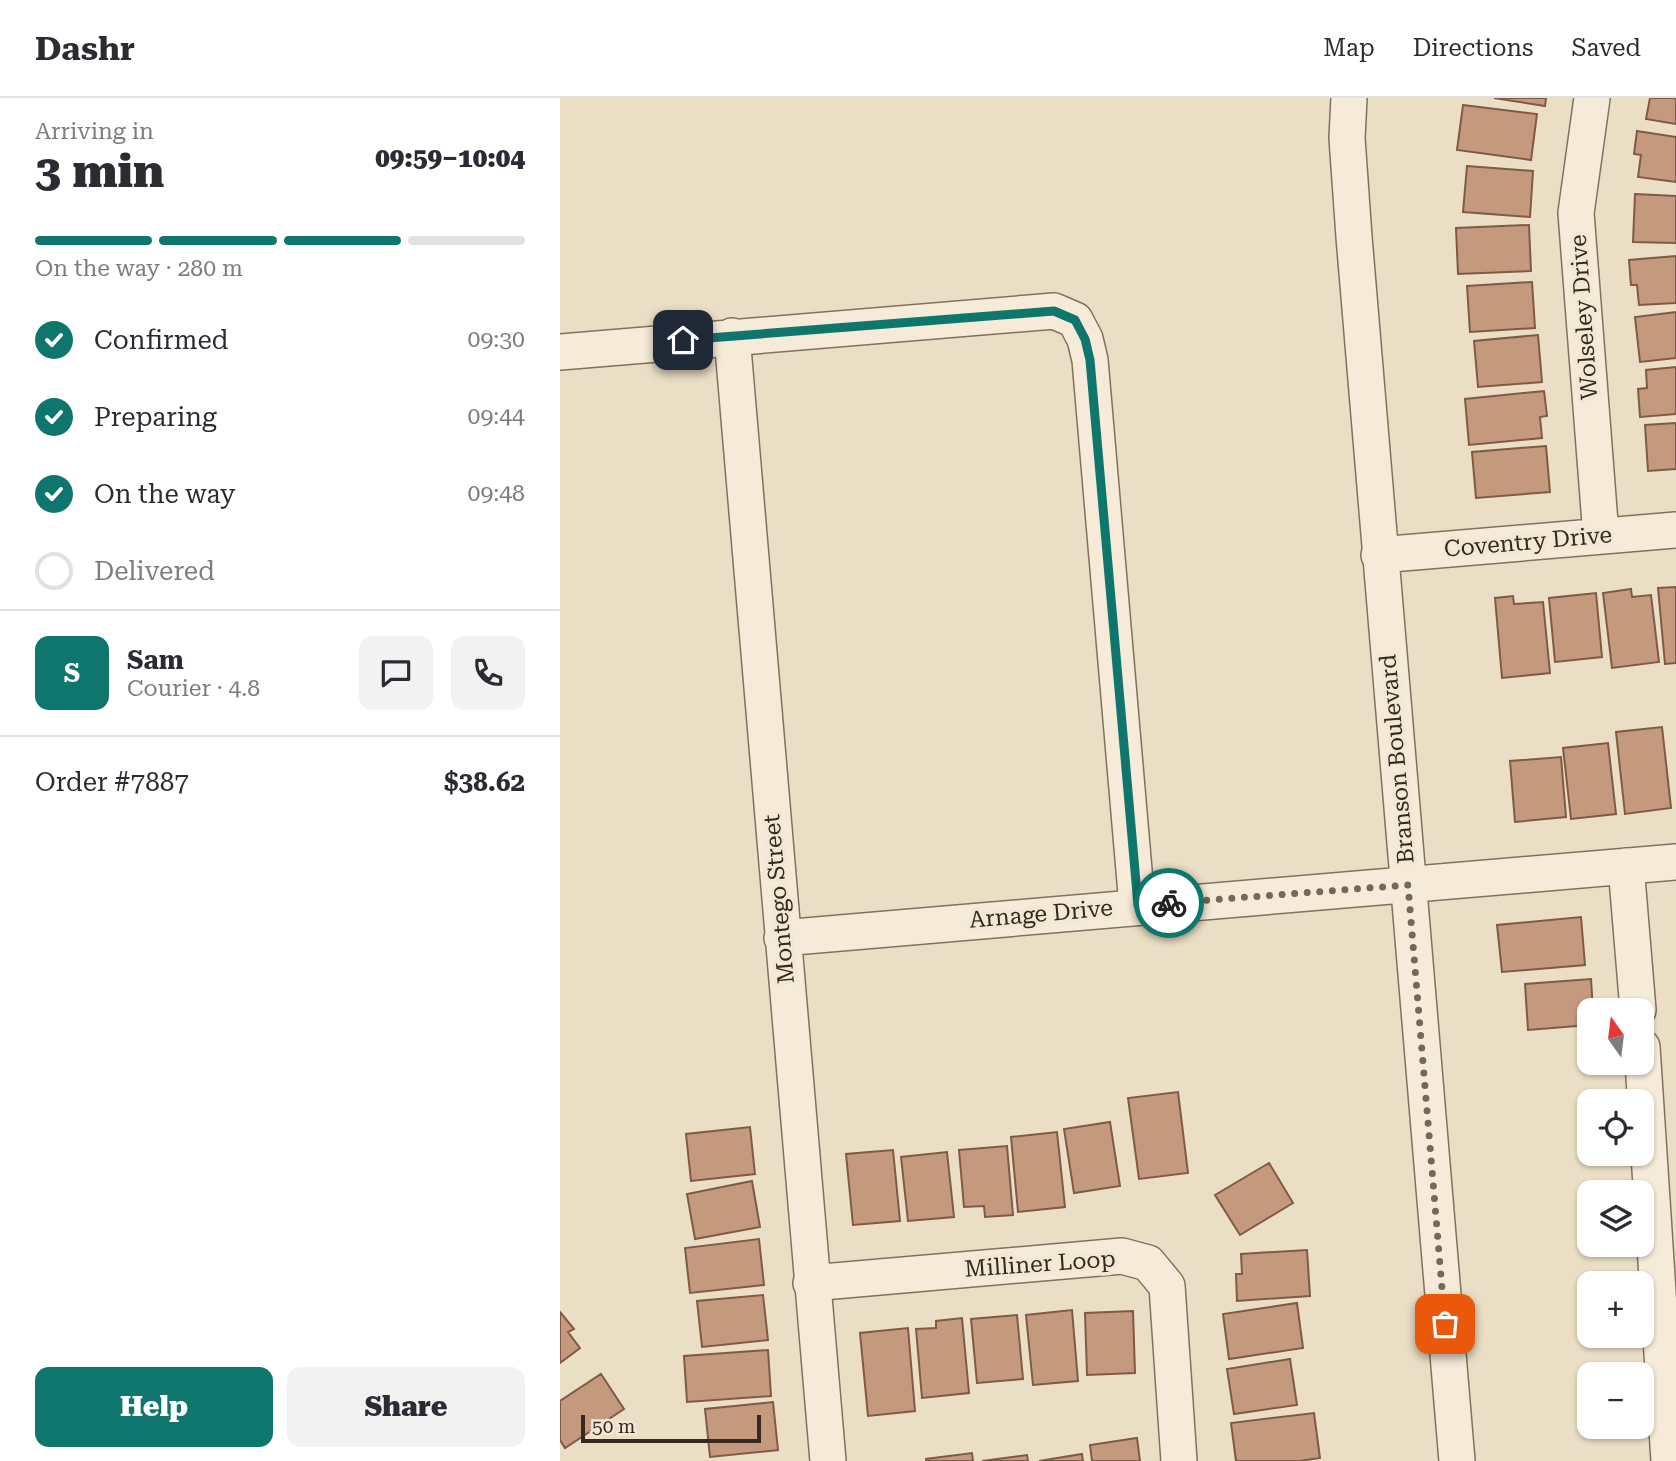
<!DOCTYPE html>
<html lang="en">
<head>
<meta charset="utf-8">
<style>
  :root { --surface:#fff; --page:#f2f2f3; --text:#2b2b33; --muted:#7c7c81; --line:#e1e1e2; --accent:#0f766e }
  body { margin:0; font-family:"Roboto Serif",serif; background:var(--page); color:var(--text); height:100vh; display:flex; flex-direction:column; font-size:26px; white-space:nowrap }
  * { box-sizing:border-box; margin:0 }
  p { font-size:23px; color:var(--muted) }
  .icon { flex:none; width:38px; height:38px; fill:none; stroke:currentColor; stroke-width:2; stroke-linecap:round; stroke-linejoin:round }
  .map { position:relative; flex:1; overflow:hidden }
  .details { display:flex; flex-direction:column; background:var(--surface); width:560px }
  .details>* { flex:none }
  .needle { width:46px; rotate:346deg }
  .controls { position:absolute; left:1017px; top:900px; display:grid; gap:14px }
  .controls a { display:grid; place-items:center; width:77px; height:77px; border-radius:14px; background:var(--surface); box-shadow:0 2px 5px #0004; font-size:35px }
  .scale { position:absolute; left:21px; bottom:18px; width:180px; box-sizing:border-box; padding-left:7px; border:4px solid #35291f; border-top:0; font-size:19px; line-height:24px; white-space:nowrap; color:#35291f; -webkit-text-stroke:5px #f2e8d4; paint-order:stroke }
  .pin { position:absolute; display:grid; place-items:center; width:60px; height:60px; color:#fff; margin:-30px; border-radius:14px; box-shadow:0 4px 10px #0006 }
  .courier { position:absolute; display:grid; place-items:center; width:70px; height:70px; margin:-35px; border:5px solid #0f766e; border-radius:50%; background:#fff; color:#222; box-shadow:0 2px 9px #0007 }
  .summary em { font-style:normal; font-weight:800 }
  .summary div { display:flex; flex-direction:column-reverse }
  .summary { display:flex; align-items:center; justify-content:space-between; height:119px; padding:0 35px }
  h1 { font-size:46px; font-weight:800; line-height:52px }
  .bar { display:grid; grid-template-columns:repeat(4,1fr); gap:10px 7px; align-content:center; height:84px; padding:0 35px }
  .bar i { height:9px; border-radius:5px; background:var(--line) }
  .bar .selected { background:var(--accent) }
  .bar p { grid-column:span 4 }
  .line { display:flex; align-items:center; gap:18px; padding:0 35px; border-top:2px solid var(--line) }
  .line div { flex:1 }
  .round { display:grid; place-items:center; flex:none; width:74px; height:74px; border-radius:14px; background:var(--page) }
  ol { padding:0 35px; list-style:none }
  li { display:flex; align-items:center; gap:21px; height:77px }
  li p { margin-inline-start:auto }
  li .icon { padding:7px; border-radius:50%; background:var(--accent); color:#fff; stroke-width:4 }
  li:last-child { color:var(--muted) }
  li i { width:38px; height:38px; border:4px solid var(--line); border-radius:50% }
  .action { display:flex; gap:14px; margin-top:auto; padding:14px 35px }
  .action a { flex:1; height:80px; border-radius:14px; background:var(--accent); color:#fff; font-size:28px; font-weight:800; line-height:80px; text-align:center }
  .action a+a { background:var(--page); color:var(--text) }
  header { display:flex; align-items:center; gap:42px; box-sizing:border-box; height:98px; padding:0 35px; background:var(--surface); border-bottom:2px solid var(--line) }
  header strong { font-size:33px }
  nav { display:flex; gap:38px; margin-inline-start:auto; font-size:24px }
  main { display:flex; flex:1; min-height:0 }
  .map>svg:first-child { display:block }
  .building { fill:#c5997e; stroke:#805a45; stroke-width:2 }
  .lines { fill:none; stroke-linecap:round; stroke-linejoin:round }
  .minor-casing { stroke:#83705d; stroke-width:38 }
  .minor { stroke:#f6ebd8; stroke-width:35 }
  .done { stroke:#746859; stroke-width:7; stroke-dasharray:0 12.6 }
  .route { stroke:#0f766e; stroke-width:9 }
  .labels { text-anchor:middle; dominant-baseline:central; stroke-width:7; stroke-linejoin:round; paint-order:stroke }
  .street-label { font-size:23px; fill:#35291f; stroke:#f2e8d4 }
</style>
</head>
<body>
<header>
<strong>Dashr</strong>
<nav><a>Map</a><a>Directions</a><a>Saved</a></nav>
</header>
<main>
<section class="details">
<div class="summary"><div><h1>3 min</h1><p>Arriving in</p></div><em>09:59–10:04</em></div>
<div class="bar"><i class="selected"></i><i class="selected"></i><i class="selected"></i><i></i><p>On the way · 280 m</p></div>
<ol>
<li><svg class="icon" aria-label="check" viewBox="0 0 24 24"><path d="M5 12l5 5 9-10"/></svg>Confirmed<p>09:30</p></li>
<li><svg class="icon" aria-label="check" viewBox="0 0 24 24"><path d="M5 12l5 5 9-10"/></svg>Preparing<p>09:44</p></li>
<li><svg class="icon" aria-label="check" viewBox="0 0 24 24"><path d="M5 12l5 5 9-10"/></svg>On the way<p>09:48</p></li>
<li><i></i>Delivered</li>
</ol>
<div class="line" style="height:126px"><b class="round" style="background:var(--accent);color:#fff">S</b><div><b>Sam</b><p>Courier · 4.8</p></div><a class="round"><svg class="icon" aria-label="chat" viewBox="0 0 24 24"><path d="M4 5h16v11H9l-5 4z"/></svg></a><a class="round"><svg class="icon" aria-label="phone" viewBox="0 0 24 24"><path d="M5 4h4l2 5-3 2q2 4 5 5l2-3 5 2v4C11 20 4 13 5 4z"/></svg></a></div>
<div class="line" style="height:91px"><div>Order #7887</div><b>$38.62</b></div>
<div class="action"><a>Help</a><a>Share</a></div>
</section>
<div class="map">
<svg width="1116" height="1363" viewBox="0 0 1116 1363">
  <rect width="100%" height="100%" fill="#eadec5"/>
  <path class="building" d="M 934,0 L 986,0 L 985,8 Z
    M 1090,0 L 1116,0 L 1116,26 L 1086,21 Z
    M 903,7 L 977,16 L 971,62 L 897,52 Z
    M 1077,33 L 1116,39 L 1116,84 L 1078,79 L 1081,57 L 1074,56 Z
    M 907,68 L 973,73 L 970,119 L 903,114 Z
    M 1075,96 L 1116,98 L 1116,145 L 1073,144 Z
    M 969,127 L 971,173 L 898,176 L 896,130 Z
    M 1116,158 L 1116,205 L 1079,207 L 1077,187 L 1071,187 L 1069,162 Z
    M 972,184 L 975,230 L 910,234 L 907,188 Z
    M 1116,214 L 1116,260 L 1080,264 L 1075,219 Z
    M 978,237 L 982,284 L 918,289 L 914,243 Z
    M 1116,269 L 1116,316 L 1080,319 L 1078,291 L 1087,290 L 1086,272 Z
    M 984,293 L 987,318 L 980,319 L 982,340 L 909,347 L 905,301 Z
    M 1116,325 L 1116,371 L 1088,373 L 1085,327 Z
    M 986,348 L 990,394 L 916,400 L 912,354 Z
    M 1116,489 L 1116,565 L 1105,566 L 1098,490 Z
    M 1071,491 L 1072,499 L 1091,497 L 1099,564 L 1052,570 L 1043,495 Z
    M 1036,495 L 1042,559 L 995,564 L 989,500 Z
    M 953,498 L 954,506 L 983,504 L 990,575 L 942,580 L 935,500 Z
    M 1102,629 L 1111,710 L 1065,716 L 1056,634 Z
    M 1048,645 L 1056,716 L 1011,721 L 1003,650 Z
    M 1001,659 L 1006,719 L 955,724 L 950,663 Z
    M 1021,819 L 1025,867 L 942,874 L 937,827 Z
    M 1031,881 L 1033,912 L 1029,912 L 1029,927 L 968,932 L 965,886 Z
    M 618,994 L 628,1075 L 579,1081 L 568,1000 Z
    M 550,1024 L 560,1088 L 514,1095 L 504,1031 Z
    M 190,1029 L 195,1076 L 131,1083 L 126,1036 Z
    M 497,1034 L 505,1109 L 458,1114 L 451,1039 Z
    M 447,1048 L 453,1117 L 425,1119 L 424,1108 L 404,1109 L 399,1052 Z
    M 333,1052 L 340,1123 L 293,1127 L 286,1056 Z
    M 387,1054 L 394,1119 L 348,1123 L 341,1059 Z
    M 709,1065 L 733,1105 L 680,1137 L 655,1097 Z
    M 192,1083 L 200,1129 L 135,1141 L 127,1096 Z
    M 199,1141 L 204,1187 L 130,1195 L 125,1150 Z
    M 747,1152 L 750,1198 L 677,1203 L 676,1176 L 682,1176 L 681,1156 Z
    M 203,1197 L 208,1242 L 142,1249 L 137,1203 Z
    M 737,1205 L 743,1250 L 669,1261 L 663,1216 Z
    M 512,1212 L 518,1283 L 473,1287 L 466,1217 Z
    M 573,1213 L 575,1275 L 527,1277 L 525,1215 Z
    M 0,1214 L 14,1231 L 8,1234 L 20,1250 L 0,1265 Z
    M 457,1217 L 463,1281 L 417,1285 L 411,1221 Z
    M 402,1220 L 409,1295 L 362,1300 L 356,1231 L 376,1230 L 376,1223 Z
    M 348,1230 L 355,1313 L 308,1318 L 300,1235 Z
    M 208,1252 L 211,1298 L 127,1304 L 124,1258 Z
    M 730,1261 L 737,1307 L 674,1316 L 667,1271 Z
    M 41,1276 L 64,1311 L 5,1350 L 0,1342 L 0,1303 Z
    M 213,1304 L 218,1352 L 150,1359 L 145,1311 Z
    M 754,1315 L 760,1360 L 740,1363 L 676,1363 L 671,1325 Z
    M 577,1340 L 580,1363 L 532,1363 L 530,1347 Z
    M 412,1355 L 413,1363 L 366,1363 L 366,1361 Z
    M 522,1356 L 523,1363 L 479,1363 Z
    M 467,1357 L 468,1363 L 422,1363 Z"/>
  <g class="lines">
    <g class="minor-casing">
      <path id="minor" d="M 789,0 L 787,40 L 794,139 L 897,1363
        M 1032,0 L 1016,115 L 1041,438
        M 172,238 L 268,1363
        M 0,254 L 494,213 L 515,222 L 525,241 L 530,262 L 577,807
        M 819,457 L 1116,432
        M 1066,768 L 1078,912
        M 222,840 C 520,813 818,790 1116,764
        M 1082,949 L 1109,1363
        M 251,1185 L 562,1158 L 588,1165 L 607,1188 L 619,1363"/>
    </g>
    <use href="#minor" class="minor"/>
  </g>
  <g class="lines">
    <path class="done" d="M 609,805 L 848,787 L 885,1226"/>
    <path class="route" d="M 123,242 L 494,213 L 515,222 L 525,241 L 530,262 L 578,807 L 609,805"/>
  </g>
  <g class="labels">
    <g class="street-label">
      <text transform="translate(1024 219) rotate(-94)">Wolseley Drive</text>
      <text transform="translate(968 444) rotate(-5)">Coventry Drive</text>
      <text transform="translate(837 661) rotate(-95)">Branson Boulevard</text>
      <text transform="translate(219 801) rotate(-95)">Montego Street</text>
      <text transform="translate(481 816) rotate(-5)">Arnage Drive</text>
      <text transform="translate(480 1166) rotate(-4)">Milliner Loop</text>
    </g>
  </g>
</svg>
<div class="controls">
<a><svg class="needle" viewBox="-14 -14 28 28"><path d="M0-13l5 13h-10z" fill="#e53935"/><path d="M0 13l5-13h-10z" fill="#7c7c81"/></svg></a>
<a><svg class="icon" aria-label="locate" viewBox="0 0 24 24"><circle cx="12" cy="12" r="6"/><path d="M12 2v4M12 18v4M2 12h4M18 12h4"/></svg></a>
<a><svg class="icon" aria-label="layers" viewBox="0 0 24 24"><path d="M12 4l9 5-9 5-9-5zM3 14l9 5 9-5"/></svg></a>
<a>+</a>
<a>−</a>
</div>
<div class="scale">50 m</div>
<div class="pin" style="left:885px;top:1226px;background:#ea580c"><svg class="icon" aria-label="bag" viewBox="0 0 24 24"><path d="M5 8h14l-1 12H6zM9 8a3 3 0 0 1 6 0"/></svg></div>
<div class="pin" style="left:123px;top:242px;background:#1f2937"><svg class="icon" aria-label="home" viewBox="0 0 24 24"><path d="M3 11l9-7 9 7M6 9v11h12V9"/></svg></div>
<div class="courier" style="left:609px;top:805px"><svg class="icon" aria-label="bike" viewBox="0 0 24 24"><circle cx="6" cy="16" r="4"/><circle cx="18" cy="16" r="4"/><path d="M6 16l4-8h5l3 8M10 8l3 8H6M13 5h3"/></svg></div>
</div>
</main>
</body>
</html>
